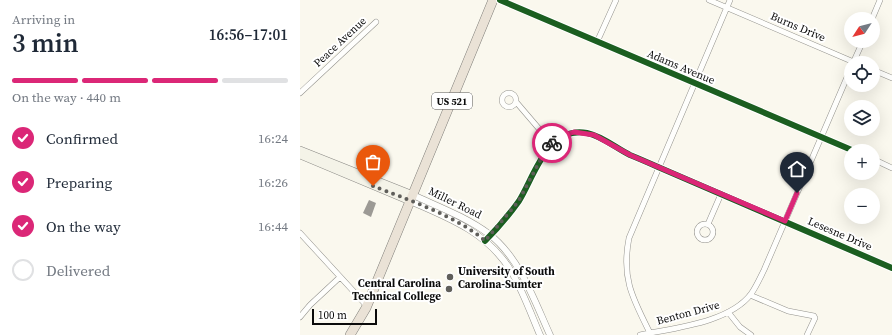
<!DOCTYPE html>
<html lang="en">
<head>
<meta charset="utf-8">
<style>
  :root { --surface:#fff; --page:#f2f2f3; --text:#1f2937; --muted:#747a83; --line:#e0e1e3; --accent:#db2777 }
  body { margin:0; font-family:"Source Serif 4",serif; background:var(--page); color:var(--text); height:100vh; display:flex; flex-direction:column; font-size:15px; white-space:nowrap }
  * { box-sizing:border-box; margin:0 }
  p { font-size:13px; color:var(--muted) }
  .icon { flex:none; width:22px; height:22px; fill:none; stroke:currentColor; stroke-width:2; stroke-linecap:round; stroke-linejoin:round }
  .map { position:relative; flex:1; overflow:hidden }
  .sheet { display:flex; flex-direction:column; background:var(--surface); width:300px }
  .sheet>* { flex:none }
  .needle { width:26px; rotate:234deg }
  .fabs { position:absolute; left:544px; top:12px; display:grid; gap:8px }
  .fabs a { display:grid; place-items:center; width:36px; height:36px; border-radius:50%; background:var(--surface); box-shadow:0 4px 16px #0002; font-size:20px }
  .scale { position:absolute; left:12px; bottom:10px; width:65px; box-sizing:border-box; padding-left:4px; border:2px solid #0b0b0b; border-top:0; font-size:11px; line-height:14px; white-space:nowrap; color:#0b0b0b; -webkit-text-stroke:3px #fff; paint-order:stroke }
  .pin { position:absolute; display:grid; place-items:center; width:34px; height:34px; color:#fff; margin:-41px -17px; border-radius:50% 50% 50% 0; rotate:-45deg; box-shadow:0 0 4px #0007 }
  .pin .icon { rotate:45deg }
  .courier { position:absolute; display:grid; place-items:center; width:40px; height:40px; margin:-20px; border:3px solid #db2777; border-radius:50%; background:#fff; color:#222; box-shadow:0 1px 5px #0007 }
  .overview em { font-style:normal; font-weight:600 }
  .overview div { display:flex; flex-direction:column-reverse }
  .overview { display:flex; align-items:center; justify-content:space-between; height:68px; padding:0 12px }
  h1 { font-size:26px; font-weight:600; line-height:30px }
  .bar { display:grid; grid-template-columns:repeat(4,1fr); gap:6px 4px; align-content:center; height:48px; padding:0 12px }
  .bar i { height:5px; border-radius:3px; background:var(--line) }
  .bar .on { background:var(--accent) }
  .bar p { grid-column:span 4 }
  ol { padding:0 12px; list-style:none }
  li { display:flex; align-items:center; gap:12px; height:44px }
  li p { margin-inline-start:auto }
  li .icon { padding:4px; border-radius:50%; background:var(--accent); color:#fff; stroke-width:4 }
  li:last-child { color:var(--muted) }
  li i { width:22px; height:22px; border:2px solid var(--line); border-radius:50% }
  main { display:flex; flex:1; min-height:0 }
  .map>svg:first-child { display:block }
  .building { fill:#9c9a95 }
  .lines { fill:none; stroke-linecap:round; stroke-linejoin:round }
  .minor-casing { stroke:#93928d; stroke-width:6 }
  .tertiary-casing { stroke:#93928d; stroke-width:7 }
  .secondary-casing { stroke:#898884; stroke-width:8 }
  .trunk-casing { stroke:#807f7a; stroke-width:10 }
  .minor { stroke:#fefefc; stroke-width:5 }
  .tertiary { stroke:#fefefc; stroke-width:6 }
  .secondary { stroke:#f4f3e8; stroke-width:7 }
  .trunk { stroke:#eae2d6; stroke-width:9 }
  .cycleway-casing { stroke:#fff; stroke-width:8 }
  .cycleway { stroke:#1b5e20; stroke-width:6 }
  .done { stroke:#5f5e5a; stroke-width:4; stroke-dasharray:0 7.2 }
  .route { stroke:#db2777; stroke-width:5 }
  .poi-dot { fill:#5f5e5a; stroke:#fff; stroke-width:1.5 }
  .labels { text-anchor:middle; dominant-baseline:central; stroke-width:4; stroke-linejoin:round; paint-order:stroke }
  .shield { fill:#fff; stroke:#545454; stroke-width:1 }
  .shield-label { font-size:10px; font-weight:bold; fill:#0b0b0b }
  .street-label { font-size:11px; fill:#0b0b0b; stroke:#fff }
  .poi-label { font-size:11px; font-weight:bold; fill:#0b0b0b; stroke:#fff; text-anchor:start }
</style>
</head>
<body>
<main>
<section class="sheet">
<div class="overview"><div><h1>3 min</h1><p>Arriving in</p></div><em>16:56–17:01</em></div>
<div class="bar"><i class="on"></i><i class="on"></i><i class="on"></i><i></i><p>On the way · 440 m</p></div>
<ol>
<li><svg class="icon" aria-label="check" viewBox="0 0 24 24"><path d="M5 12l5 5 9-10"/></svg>Confirmed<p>16:24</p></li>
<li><svg class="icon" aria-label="check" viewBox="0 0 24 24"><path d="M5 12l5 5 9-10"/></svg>Preparing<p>16:26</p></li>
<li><svg class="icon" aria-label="check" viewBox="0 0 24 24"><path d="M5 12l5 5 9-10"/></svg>On the way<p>16:44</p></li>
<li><i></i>Delivered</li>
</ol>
</section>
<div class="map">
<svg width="592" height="335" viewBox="0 0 592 335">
  <rect width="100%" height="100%" fill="#faf8ee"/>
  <path class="building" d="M 69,200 L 76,203 L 71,217 L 63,213 Z"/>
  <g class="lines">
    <g class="minor-casing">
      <path id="minor" d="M 200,0 L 554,151
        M 409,0 L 556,63
        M 572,19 L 580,0
        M 297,42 L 316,0
        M 553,63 L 563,41
        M 573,70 L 592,78
        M202 100a7 7 0 1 1 14 0a7 7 0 1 1-14 0Z
        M 0,93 L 76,22
        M 217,103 L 252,144
        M 573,159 L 592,168
        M397 232a8 8 0 1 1 16 0a8 8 0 1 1-16 0Z
        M 408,224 L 421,194
        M 0,233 L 67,306
        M 185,241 C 197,229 209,215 219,201 C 235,175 247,126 287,133 C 302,136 316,148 330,155 C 340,159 349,163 358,167 L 592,268
        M 450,295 L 488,311 L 514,316 L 515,318 L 507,335
        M 428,312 L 440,327 L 451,335
        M 0,317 L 10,305 L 40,277
        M 340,335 C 373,328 429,323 451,294 C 456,287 460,278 464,270 L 551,68
        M 351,335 C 333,299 321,279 329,238 L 430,0"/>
    </g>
    <g class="tertiary-casing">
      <path id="tertiary" d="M 113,195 C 139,207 166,217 189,234 C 220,258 234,300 250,335
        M 110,201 C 150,218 188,233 211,271 C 223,291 231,314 240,335"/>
    </g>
    <g class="secondary-casing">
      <path id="secondary" d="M 0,150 L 113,195
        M 0,155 L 110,201"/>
    </g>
    <g class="trunk-casing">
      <path id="trunk" d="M 50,335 L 66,308 L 193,0"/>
    </g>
    <use href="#minor" class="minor"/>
    <use href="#tertiary" class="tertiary"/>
    <use href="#secondary" class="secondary"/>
    <use href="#trunk" class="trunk"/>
    <g class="cycleway-casing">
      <path id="cycleway" d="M 200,0 L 554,151
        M 185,241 C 197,229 209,215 219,201 C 235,175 247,126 287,133 C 302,136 316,148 330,155 C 340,159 349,163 358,167 L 592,268"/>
    </g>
    <use href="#cycleway" class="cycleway"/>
  </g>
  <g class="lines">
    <path class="done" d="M 73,186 C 106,199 159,217 185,241 L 218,202 L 243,155 L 252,143"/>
    <path class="route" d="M 252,143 L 262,136 L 274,132 L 294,135 L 330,155 L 485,221 L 497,193"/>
  </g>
  <g class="poi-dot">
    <circle cx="150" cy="277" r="4"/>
    <circle cx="149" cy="289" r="4"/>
  </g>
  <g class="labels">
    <rect class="shield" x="132" y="93" width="40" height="16" rx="3"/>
    <g class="shield-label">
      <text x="152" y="101">US 521</text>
    </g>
    <g class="street-label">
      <text transform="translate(498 27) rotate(23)">Burns Drive</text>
      <text transform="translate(40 42) rotate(-43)">Peace Avenue</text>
      <text transform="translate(381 67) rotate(23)">Adams Avenue</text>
      <text transform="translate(155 203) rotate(26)">Miller Road</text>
      <text transform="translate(540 234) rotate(23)">Lesesne Drive</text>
      <text transform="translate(388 313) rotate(-15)">Benton Drive</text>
    </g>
    <g class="poi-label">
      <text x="158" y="271">University of South<tspan x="158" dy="13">Carolina-Sumter</tspan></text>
      <text x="141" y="283" text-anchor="end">Central Carolina<tspan x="141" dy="13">Technical College</tspan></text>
    </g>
  </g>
</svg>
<div class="fabs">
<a><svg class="needle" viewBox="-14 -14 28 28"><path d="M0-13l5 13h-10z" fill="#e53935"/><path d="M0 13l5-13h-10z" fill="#747a83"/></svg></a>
<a><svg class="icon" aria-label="locate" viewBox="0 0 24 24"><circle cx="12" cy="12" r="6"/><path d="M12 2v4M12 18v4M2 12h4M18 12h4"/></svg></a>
<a><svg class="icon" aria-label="layers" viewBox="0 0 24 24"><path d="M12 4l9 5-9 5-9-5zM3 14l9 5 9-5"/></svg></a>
<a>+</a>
<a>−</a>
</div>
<div class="scale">100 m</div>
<div class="pin" style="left:73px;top:186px;background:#ea580c"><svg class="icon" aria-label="bag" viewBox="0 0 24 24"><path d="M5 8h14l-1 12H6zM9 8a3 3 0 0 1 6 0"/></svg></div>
<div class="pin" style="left:497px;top:193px;background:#1f2937"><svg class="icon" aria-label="home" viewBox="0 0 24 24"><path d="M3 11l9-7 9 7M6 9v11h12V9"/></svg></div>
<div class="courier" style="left:252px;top:143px"><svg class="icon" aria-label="bike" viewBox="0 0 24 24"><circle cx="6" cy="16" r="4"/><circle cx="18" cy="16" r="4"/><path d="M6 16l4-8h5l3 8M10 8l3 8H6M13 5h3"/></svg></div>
</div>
</main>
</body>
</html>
